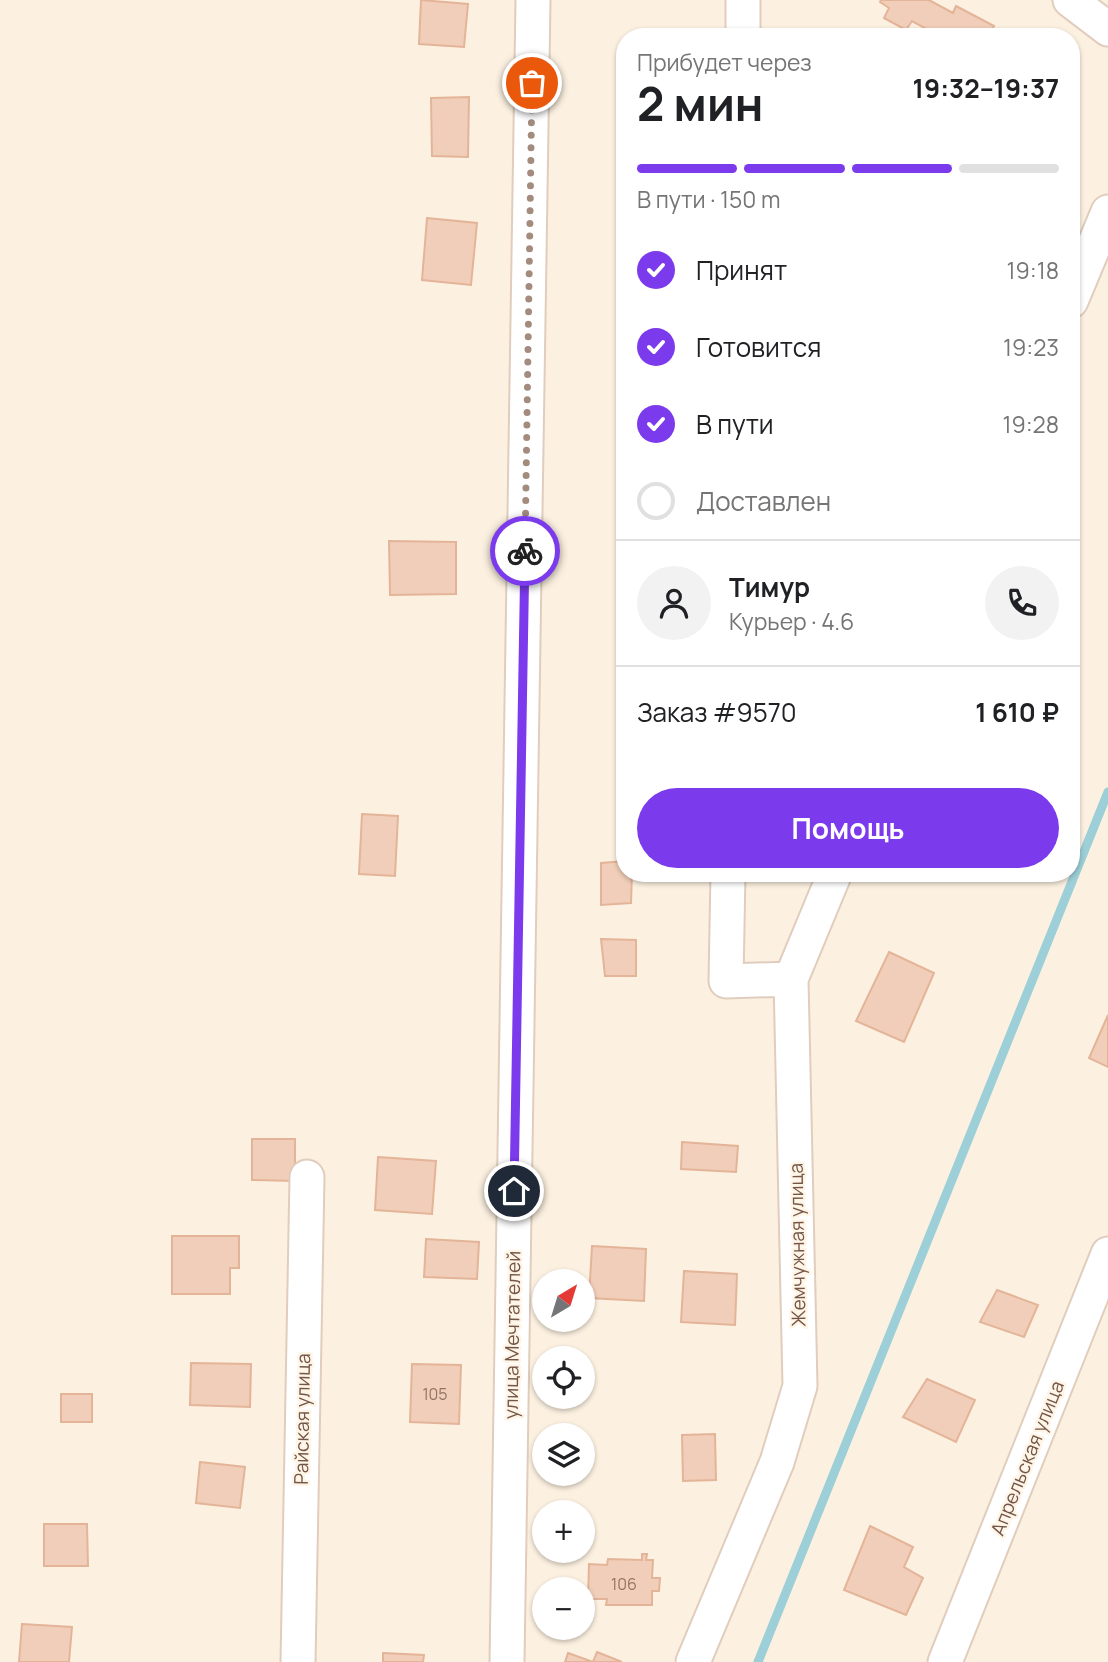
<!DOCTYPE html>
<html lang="ru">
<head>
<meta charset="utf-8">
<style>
  :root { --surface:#fff; --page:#f2f2f2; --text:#202124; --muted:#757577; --line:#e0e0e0; --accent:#7c3aed }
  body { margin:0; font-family:Manrope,sans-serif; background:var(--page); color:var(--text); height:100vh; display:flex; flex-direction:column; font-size:26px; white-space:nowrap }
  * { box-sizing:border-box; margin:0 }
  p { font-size:23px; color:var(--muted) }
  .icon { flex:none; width:38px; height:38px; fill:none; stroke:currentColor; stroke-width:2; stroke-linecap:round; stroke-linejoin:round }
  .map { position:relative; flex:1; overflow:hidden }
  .drawer { position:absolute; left:616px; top:28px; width:464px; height:854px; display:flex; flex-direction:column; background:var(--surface); border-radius:28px; box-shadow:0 2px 5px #0004 }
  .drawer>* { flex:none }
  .needle { width:46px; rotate:38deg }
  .buttons { position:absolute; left:532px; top:1269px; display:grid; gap:14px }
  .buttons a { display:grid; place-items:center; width:63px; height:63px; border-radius:50%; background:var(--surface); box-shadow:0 2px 5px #0004; font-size:35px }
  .pin { position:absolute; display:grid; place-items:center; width:60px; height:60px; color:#fff; margin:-30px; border:4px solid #fff; border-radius:50%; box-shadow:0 2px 7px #0007 }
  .courier { position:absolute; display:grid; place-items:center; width:70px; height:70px; margin:-35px; border:5px solid #7c3aed; border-radius:50%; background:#fff; color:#222; box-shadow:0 2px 9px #0007 }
  .overview em { font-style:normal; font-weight:700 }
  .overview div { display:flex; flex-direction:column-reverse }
  .overview { display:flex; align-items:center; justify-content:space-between; height:119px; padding:0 21px }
  h1 { font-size:46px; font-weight:700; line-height:52px }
  .bar { display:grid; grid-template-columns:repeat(4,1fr); gap:10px 7px; align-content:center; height:84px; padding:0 21px }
  .bar i { height:9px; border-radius:5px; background:var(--line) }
  .bar .current { background:var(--accent) }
  .bar p { grid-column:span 4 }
  .line { display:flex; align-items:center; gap:18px; padding:0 21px; border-top:2px solid var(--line) }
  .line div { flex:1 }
  .round { display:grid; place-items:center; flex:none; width:74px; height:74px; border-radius:37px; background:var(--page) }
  ol { padding:0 21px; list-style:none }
  li { display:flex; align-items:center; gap:21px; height:77px }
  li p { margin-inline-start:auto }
  li .icon { padding:7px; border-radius:50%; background:var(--accent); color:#fff; stroke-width:4 }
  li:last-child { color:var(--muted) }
  li i { width:38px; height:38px; border:4px solid var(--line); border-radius:50% }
  .button { display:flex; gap:14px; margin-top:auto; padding:14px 21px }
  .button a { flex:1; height:80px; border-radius:42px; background:var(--accent); color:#fff; font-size:28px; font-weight:700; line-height:80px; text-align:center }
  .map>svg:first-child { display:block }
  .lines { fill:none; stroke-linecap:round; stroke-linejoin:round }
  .stream { stroke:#9ccfd7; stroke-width:9 }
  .building { fill:#f1ceb9; stroke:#e4b499; stroke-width:2 }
  .minor-casing { stroke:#e0cdbd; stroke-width:37 }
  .minor { stroke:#fff; stroke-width:33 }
  .done { stroke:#a38c7e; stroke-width:7; stroke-dasharray:0 12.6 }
  .route { stroke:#7c3aed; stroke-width:9 }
  .labels { text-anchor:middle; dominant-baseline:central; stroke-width:5; stroke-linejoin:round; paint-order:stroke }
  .number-label { font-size:16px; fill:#927464 }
  .street-label { font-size:19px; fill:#735648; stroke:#fff5e7 }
</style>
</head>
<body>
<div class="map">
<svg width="1108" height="1662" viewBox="0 0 1108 1662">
  <rect width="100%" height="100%" fill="#fcf1e1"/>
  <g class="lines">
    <path class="stream" d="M 758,1662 L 1108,792"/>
  </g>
  <path class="building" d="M 421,0 L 468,4 L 464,47 L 419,44 Z
    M 881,0 L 929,0 L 953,13 L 956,6 L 994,26 L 988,37 L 941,37 L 912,21 L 906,30 L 884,18 L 889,8 L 880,2 Z
    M 469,97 L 468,157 L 432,156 L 431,98 Z
    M 427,218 L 477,223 L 471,285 L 422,280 Z
    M 389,541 L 456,542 L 456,594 L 390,595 Z
    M 362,814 L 398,816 L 395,876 L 359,874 Z
    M 625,861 L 625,873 L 632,873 L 631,903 L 601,905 L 601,863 Z
    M 601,939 L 636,940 L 636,976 L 605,976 Z
    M 889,952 L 934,973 L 904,1042 L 856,1021 Z
    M 1108,1015 L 1108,1067 L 1089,1058 Z
    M 252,1139 L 295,1139 L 295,1181 L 252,1180 Z
    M 682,1142 L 738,1146 L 736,1172 L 681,1169 Z
    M 378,1157 L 436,1161 L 432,1214 L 375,1210 Z
    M 172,1236 L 239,1236 L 239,1268 L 230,1268 L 230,1294 L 172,1294 Z
    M 426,1239 L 479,1242 L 477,1279 L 424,1277 Z
    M 592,1246 L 646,1249 L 644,1301 L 589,1298 Z
    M 684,1271 L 737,1274 L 735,1325 L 681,1322 Z
    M 997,1290 L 1038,1305 L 1024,1337 L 980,1322 Z
    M 191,1363 L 251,1364 L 250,1407 L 190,1405 Z
    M 412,1364 L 461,1365 L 459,1424 L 410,1422 Z
    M 927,1379 L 975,1400 L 956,1442 L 903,1417 Z
    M 61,1394 L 92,1394 L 92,1422 L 61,1422 Z
    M 715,1434 L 716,1480 L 683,1481 L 682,1435 Z
    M 200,1462 L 245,1467 L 240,1508 L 196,1503 Z
    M 44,1524 L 87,1524 L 88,1566 L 44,1566 Z
    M 870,1526 L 913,1547 L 904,1567 L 923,1578 L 906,1615 L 844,1590 Z
    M 642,1554 L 647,1554 L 646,1560 L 653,1560 L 652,1578 L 660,1578 L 659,1591 L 652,1591 L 652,1605 L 606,1605 L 607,1599 L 588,1599 L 589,1564 L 607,1565 L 608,1559 L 642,1560 Z
    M 22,1624 L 72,1627 L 69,1662 L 19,1662 Z
    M 597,1652 L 622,1662 L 593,1662 Z
    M 383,1653 L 424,1655 L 423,1662 L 383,1662 Z
    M 568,1653 L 593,1662 L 565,1662 Z"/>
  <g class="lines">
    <g class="minor-casing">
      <path id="minor" d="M 1070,0 L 1108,29
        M 743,37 L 743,0
        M 1071,301 L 1108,212
        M 728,873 L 726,981 L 791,979
        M 298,1662 L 307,1177
        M 507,1662 L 533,0
        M 693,1662 L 777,1462 L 800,1386 L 791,979 L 835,873
        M 945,1662 L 1108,1254"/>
    </g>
    <use href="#minor" class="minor"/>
  </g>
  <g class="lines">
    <path class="done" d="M 525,551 L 532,83"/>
    <path class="route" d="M 514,1191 L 525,551"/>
  </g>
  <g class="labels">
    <g class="number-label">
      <text x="435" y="1394">105</text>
      <text x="624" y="1584">106</text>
    </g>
    <g class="street-label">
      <text transform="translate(797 1245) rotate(-91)">Жемчужная улица</text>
      <text transform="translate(512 1335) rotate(-89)">улица Мечтателей</text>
      <text transform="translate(302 1419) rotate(-89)">Райская улица</text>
      <text transform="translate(1027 1458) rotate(-68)">Апрельская улица</text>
    </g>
  </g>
</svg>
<div class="buttons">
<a><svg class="needle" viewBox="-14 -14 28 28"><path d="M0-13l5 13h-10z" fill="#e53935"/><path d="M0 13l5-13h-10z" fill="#757577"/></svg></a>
<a><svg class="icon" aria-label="locate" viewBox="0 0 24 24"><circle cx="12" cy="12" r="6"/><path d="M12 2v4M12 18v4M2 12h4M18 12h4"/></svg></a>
<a><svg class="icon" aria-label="layers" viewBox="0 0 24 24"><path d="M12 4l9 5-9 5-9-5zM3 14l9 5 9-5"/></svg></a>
<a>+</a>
<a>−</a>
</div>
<div class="pin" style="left:532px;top:83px;background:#ea580c"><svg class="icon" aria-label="bag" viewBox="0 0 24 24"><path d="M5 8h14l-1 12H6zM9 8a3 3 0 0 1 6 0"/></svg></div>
<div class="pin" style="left:514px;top:1191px;background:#1f2937"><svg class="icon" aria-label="home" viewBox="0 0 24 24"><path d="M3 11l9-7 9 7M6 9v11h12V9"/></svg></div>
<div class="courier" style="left:525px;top:551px"><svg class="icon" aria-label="bike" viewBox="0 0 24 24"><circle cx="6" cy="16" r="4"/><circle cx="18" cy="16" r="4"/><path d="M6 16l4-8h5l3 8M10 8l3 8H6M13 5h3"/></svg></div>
<section class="drawer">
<div class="overview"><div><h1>2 мин</h1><p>Прибудет через</p></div><em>19:32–19:37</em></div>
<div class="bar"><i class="current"></i><i class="current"></i><i class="current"></i><i></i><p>В пути · 150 m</p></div>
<ol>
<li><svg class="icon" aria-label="check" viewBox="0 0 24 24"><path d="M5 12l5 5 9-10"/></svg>Принят<p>19:18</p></li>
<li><svg class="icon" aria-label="check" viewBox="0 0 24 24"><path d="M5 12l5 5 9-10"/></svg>Готовится<p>19:23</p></li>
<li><svg class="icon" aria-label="check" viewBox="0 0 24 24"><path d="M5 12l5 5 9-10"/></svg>В пути<p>19:28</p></li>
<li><i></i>Доставлен</li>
</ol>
<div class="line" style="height:126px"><a class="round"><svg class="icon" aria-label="person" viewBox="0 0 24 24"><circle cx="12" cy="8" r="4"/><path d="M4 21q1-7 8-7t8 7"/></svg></a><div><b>Тимур</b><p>Курьер · 4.6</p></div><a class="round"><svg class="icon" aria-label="phone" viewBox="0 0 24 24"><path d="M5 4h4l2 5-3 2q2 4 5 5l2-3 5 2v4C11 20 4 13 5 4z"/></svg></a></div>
<div class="line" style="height:91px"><div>Заказ #9570</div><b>1 610 ₽</b></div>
<div class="button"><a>Помощь</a></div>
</section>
</div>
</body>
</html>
